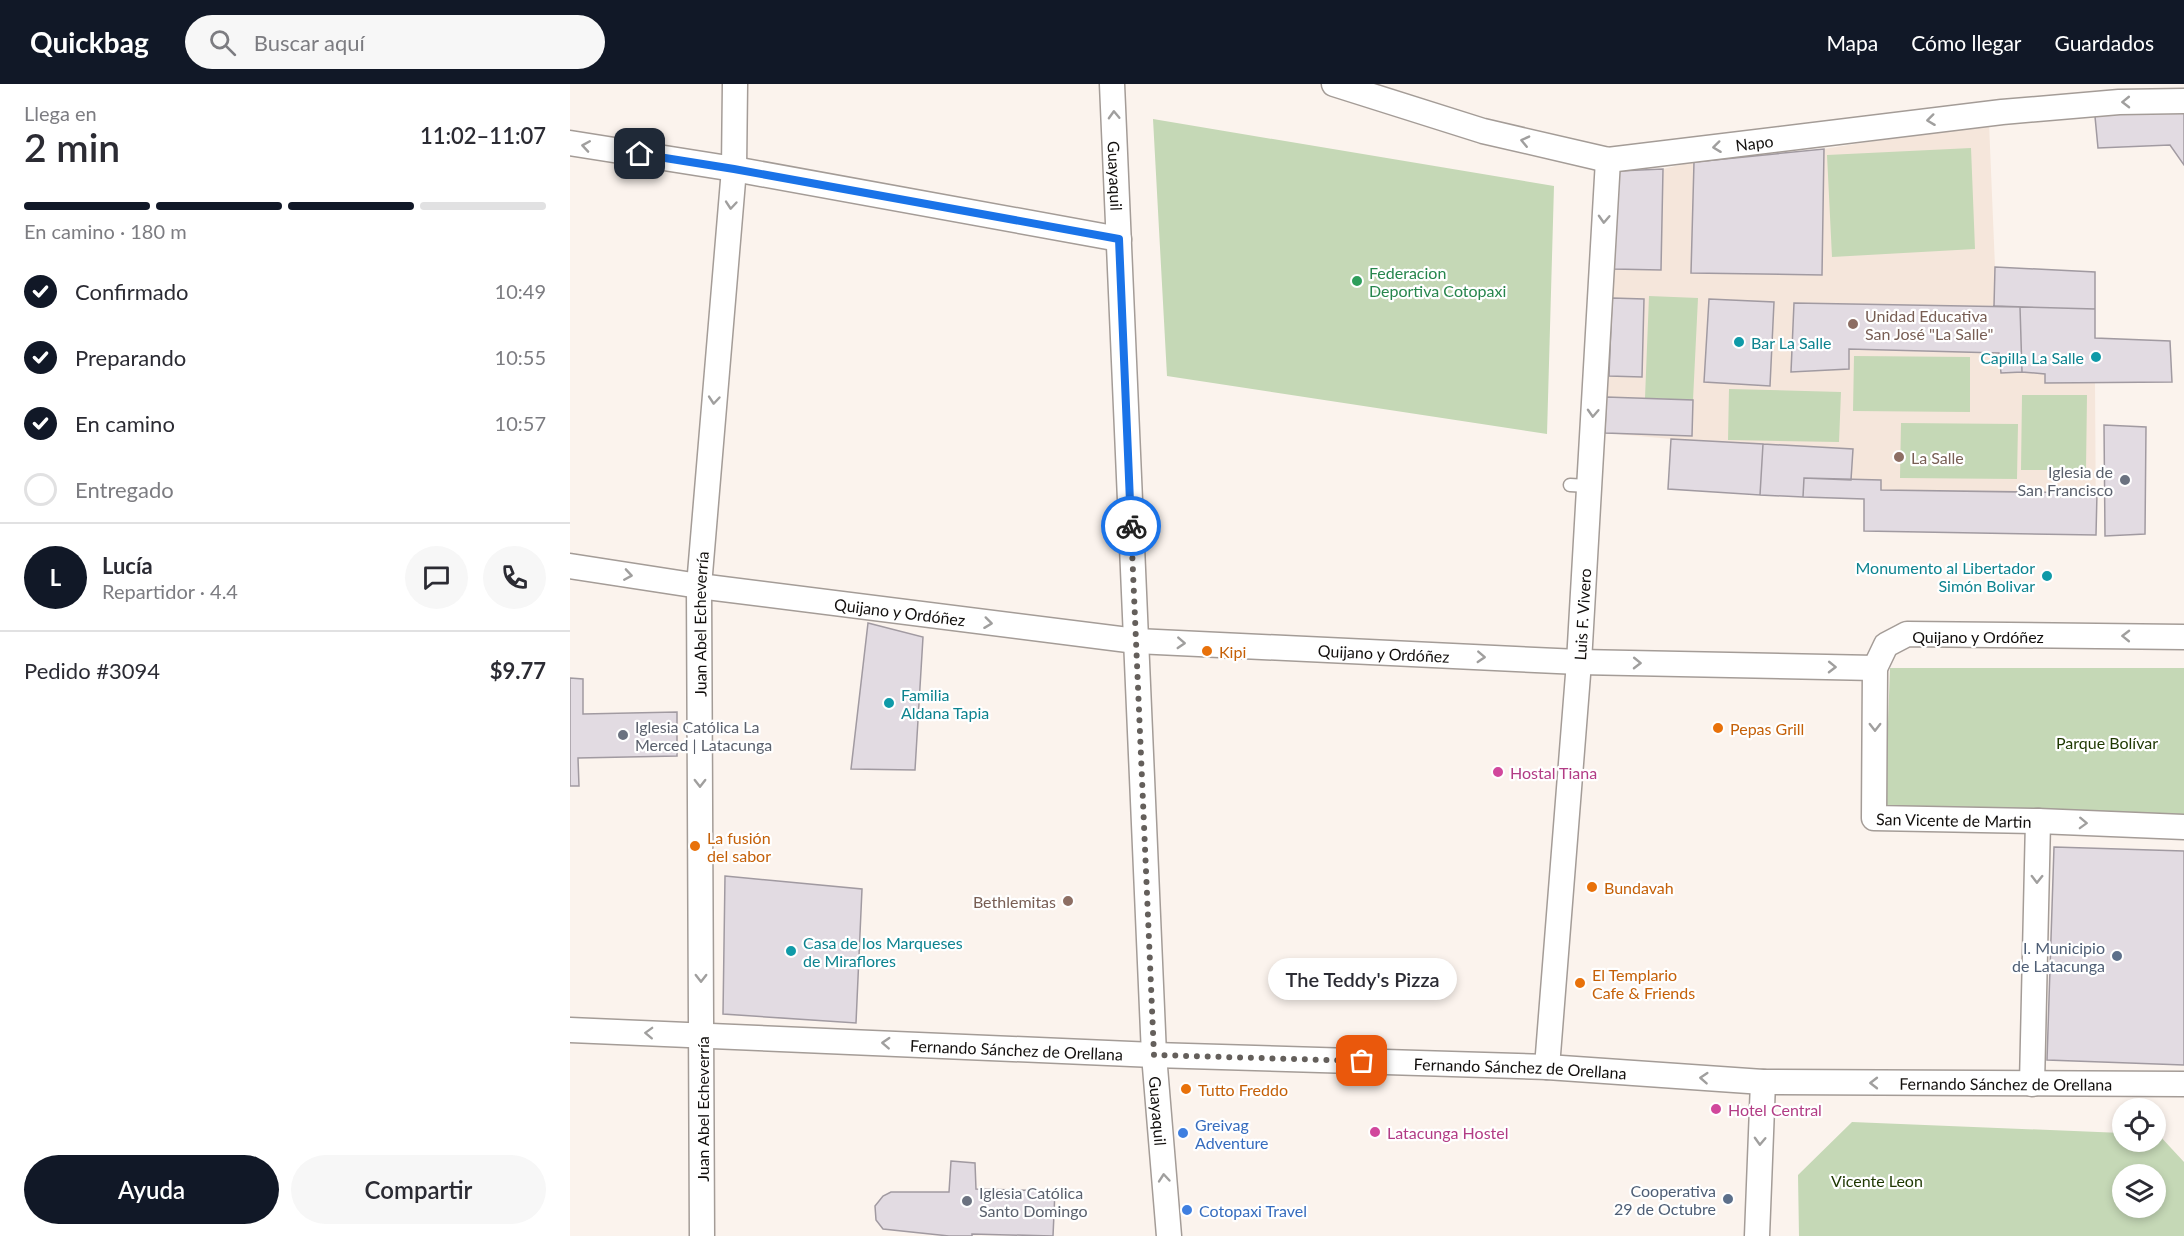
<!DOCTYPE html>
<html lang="es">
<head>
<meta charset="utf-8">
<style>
  :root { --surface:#fff; --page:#f7f7f7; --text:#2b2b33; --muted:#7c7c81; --line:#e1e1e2; --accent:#111827 }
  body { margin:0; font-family:Lato,sans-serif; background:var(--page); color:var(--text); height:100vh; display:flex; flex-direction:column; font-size:22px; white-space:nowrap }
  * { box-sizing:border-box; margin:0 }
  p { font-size:20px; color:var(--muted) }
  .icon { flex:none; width:33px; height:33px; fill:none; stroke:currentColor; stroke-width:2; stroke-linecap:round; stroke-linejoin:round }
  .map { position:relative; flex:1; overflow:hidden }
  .panel { display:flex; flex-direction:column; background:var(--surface); width:570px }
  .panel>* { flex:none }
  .fabs { position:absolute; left:1542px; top:1014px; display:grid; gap:12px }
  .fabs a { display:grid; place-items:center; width:54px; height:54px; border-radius:50%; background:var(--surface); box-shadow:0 3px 9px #0003; font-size:30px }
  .pin { position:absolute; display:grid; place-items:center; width:51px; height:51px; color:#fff; margin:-26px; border-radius:12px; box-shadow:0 3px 9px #0006 }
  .courier { position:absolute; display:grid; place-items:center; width:60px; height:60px; margin:-30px; border:4px solid #1a73e8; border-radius:50%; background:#fff; color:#222; box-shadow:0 2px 8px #0007 }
  .bubble { position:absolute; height:42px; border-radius:21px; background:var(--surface); box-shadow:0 3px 9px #0003; font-size:20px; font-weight:600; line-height:42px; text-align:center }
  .summary em { font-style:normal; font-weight:600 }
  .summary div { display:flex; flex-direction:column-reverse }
  .summary { display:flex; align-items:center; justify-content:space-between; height:102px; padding:0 24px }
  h1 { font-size:39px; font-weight:600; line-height:45px }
  .bar { display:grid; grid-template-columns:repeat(4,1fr); gap:9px 6px; align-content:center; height:72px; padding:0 24px }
  .bar i { height:8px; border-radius:4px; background:var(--line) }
  .bar .selected { background:var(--accent) }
  .bar p { grid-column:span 4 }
  .line { display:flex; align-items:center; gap:15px; padding:0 24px; border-top:2px solid var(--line) }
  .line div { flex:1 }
  .round { display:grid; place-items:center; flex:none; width:63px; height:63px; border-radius:32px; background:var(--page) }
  ol { padding:0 24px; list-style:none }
  li { display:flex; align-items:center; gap:18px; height:66px }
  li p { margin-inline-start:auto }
  li .icon { padding:6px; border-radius:50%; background:var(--accent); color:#fff; stroke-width:4 }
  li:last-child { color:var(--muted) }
  li i { width:33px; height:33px; border:3px solid var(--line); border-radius:50% }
  .button { display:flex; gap:12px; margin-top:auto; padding:12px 24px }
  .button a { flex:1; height:69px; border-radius:36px; background:var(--accent); color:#fff; font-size:24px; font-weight:600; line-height:69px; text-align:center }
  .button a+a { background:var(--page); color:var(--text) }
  header { display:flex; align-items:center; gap:36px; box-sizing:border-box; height:84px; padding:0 30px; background:var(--accent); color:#fff }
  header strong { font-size:28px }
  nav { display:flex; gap:33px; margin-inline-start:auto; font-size:21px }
  .search { width:420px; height:54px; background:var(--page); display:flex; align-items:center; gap:15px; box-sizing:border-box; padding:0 21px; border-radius:33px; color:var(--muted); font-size:22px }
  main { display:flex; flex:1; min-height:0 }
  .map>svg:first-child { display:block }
  .built { fill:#f5e6db }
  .green { fill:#c5d8b6; fill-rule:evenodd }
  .building { fill:#e2dbe2; stroke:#a19aa1; stroke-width:1.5 }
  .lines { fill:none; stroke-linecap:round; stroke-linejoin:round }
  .lane-casing { stroke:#a49c97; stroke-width:15 }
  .street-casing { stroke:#a49c97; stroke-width:27 }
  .lane { stroke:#fff; stroke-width:12 }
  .street { stroke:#fff; stroke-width:24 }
  .oneway { stroke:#a09f9e }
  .done { stroke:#645f5b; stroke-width:6; stroke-dasharray:0 10.8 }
  .route { stroke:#1a73e8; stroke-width:8 }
  .leisure-dot { fill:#2e9e5b; stroke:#fff; stroke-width:2 }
  .education-dot { fill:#8d6e63; stroke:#fff; stroke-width:2 }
  .culture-dot { fill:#0f9aa8; stroke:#fff; stroke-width:2 }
  .worship-dot { fill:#6b7280; stroke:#fff; stroke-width:2 }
  .food-dot { fill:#e8710a; stroke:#fff; stroke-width:2 }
  .hotel-dot { fill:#d1479c; stroke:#fff; stroke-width:2 }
  .service-dot { fill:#5c6f8a; stroke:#fff; stroke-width:2 }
  .shop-dot { fill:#3f7fe0; stroke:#fff; stroke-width:2 }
  .labels { text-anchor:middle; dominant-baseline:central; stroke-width:4.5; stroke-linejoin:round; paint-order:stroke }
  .street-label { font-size:16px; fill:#120f0d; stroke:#fff }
  .leisure-label { font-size:16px; fill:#27864d; stroke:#fff; text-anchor:start }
  .education-label { font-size:16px; fill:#785e54; stroke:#fff; text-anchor:start }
  .culture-label { font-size:16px; fill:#0d838f; stroke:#fff; text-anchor:start }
  .worship-label { font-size:16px; fill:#5b616d; stroke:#fff; text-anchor:start }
  .food-label { font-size:16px; fill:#c56008; stroke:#fff; text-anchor:start }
  .park-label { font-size:16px; fill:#1d3700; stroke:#fff }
  .hotel-label { font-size:16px; fill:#b23c85; stroke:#fff; text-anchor:start }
  .service-label { font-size:16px; fill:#4e5e75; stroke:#fff; text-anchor:end }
  .shop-label { font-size:16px; fill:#366cbe; stroke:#fff; text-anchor:start }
</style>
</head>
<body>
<header>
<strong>Quickbag</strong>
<div class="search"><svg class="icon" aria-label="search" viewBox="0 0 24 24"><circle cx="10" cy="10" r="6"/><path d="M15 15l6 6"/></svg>Buscar aquí</div>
<nav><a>Mapa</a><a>Cómo llegar</a><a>Guardados</a></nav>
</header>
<main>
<section class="panel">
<div class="summary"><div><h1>2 min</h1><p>Llega en</p></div><em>11:02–11:07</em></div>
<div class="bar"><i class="selected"></i><i class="selected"></i><i class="selected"></i><i></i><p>En camino · 180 m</p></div>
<ol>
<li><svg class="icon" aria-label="check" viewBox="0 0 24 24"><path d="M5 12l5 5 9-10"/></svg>Confirmado<p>10:49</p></li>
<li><svg class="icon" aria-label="check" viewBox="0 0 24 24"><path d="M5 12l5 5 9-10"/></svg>Preparando<p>10:55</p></li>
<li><svg class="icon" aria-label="check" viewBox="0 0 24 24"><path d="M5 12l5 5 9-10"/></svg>En camino<p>10:57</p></li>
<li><i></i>Entregado</li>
</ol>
<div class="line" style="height:108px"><b class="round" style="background:var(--accent);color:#fff">L</b><div><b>Lucía</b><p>Repartidor · 4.4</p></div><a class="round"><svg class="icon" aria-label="chat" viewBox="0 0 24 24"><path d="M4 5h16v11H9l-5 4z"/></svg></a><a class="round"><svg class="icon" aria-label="phone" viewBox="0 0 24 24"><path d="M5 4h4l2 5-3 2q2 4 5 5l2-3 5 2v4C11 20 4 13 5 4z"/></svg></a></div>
<div class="line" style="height:78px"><div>Pedido #3094</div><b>$9.77</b></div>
<div class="button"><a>Ayuda</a><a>Compartir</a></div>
</section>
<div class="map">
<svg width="1614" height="1152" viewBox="0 0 1614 1152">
  <rect width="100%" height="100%" fill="#fbf3ed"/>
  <path class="built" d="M 1419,39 L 1425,183 L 1525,188 L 1525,254 L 1600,257 L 1602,298 L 1525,298 L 1526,451 L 1294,447 L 1294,415 L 1098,405 L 1101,355 L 1035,349 L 1048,87 L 1093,85 L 1126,77 L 1247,66 Z"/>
  <path class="green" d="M 583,35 L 984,102 L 977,350 L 597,292 Z
    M 1401,64 L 1405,165 L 1262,173 L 1257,71 Z
    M 1079,212 L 1128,214 L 1123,316 L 1075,314 Z
    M 1284,272 L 1400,273 L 1400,328 L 1283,327 Z
    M 1159,305 L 1271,308 L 1269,358 L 1158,356 Z
    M 1452,311 L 1517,311 L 1516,386 L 1451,386 Z
    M 1331,339 L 1448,340 L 1447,395 L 1330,394 Z
    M 1320,584 L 1614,584 L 1614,737 L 1315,723 Z
    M 1282,1038 L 1552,1049 L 1552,1058 L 1586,1058 L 1586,1050 L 1588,1050 L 1614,1078 L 1614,1152 L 1229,1152 L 1228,1091 ZM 1552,1090 L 1586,1090 L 1586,1124 L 1552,1124 Z"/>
  <path class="building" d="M 1524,22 L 1614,26 L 1614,81 L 1600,61 L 1528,64 Z
    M 1254,65 L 1252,191 L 1121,189 L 1124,78 Z
    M 1093,85 L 1091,186 L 1043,185 L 1048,87 Z
    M 1425,183 L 1525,188 L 1525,225 L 1424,222 Z
    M 1042,214 L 1074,215 L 1072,293 L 1039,292 Z
    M 1139,215 L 1204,218 L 1200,302 L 1134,298 Z
    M 1224,219 L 1450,223 L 1452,288 L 1431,289 L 1429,269 L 1279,265 L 1279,285 L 1221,288 Z
    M 1450,223 L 1525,225 L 1525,254 L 1600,257 L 1602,298 L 1475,299 L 1475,290 L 1452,288 Z
    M 1036,313 L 1123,316 L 1122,352 L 1035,349 Z
    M 1534,341 L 1576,343 L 1575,450 L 1535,452 Z
    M 1101,355 L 1193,360 L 1190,411 L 1098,405 Z
    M 1193,360 L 1283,365 L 1281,396 L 1234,394 L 1233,413 L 1190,411 Z
    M 1234,394 L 1311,396 L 1311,406 L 1527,409 L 1526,451 L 1294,447 L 1294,415 L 1233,413 Z
    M 298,539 L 353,553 L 345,686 L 281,685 Z
    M 0,594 L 13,595 L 13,630 L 107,628 L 107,672 L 8,674 L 9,702 L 0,702 Z
    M 1484,763 L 1614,767 L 1614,981 L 1477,976 Z
    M 155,792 L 292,805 L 286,939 L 153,930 Z
    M 381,1077 L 405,1079 L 406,1105 L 485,1107 L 483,1152 L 402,1150 L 402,1152 L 379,1152 L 313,1145 L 306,1136 L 305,1122 L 313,1112 L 321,1108 L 379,1108 Z"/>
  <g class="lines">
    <g class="lane-casing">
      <path id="lane" d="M 1000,401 L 1018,402"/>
    </g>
    <g class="street-casing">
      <g id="street">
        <path id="s1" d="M 542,0 L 584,971 L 599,1152"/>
        <path id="s2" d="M 764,0 L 913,47 L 1038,76 L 1432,28 L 1549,18 L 1614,17"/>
        <path d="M 0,59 L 164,85 L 549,155"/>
        <path id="s3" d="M 0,482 L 129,502 L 566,557 L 1009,578 L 1305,584"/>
        <path id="s4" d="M 1614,553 L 1337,550 L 1316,561 L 1305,584 L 1304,734 L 1468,737 L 1614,743"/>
        <path id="s5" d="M 0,946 L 584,971 L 977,983 L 1193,998 L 1614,1000"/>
        <path id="s6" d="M 977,983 L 1009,578 L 1038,76"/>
        <path d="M 1462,1000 L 1468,737"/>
        <path id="s7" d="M 132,1152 L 129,502 L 164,85 L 165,0"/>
        <path d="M 1187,1152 L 1193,998"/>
      </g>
    </g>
    <use href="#lane" class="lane"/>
    <use href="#street" class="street"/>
  </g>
  <defs><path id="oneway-chevron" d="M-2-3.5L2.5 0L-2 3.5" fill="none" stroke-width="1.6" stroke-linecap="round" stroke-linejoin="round" transform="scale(1.5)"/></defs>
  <g class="oneway">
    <use href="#oneway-chevron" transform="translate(1556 18) rotate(179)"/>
    <use href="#oneway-chevron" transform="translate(544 31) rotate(-92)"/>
    <use href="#oneway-chevron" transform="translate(1361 36) rotate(173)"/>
    <use href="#oneway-chevron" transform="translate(955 57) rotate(-167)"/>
    <use href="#oneway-chevron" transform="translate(16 62) rotate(-171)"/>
    <use href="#oneway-chevron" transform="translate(1147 63) rotate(173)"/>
    <use href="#oneway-chevron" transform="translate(161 121) rotate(95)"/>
    <use href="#oneway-chevron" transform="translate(1034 135) rotate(93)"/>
    <use href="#oneway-chevron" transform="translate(144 316) rotate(95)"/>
    <use href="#oneway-chevron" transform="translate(1023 329) rotate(93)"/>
    <use href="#oneway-chevron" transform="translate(58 491) rotate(9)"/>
    <use href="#oneway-chevron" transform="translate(418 539) rotate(7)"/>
    <use href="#oneway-chevron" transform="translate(1556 552) rotate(-179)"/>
    <use href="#oneway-chevron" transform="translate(611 559) rotate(3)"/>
    <use href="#oneway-chevron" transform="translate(911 573) rotate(3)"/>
    <use href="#oneway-chevron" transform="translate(1067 579) rotate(1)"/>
    <use href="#oneway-chevron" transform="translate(1262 583) rotate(1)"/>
    <use href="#oneway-chevron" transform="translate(1305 643) rotate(90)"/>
    <use href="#oneway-chevron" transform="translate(130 699) rotate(90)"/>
    <use href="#oneway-chevron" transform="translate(1513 739) rotate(2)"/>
    <use href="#oneway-chevron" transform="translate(1467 795) rotate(91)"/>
    <use href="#oneway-chevron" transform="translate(131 894) rotate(90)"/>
    <use href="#oneway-chevron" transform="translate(79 949) rotate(-178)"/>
    <use href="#oneway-chevron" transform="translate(316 959) rotate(-177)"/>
    <use href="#oneway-chevron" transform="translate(1134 994) rotate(-176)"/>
    <use href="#oneway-chevron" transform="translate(1304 999) rotate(-180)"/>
    <use href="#oneway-chevron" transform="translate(1190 1057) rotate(92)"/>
    <use href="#oneway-chevron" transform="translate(594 1094) rotate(-95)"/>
  </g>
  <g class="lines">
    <path class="done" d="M 561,442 L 584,971 L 792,977"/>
    <path class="route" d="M 70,70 L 164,85 L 549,155 L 561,442"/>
  </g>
  <circle class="leisure-dot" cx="787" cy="197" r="6"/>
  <g class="education-dot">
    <circle cx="1283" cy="240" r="6"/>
    <circle cx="1329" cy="373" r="6"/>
    <circle cx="498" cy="817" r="6"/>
  </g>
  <g class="culture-dot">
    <circle cx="1169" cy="258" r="6"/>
    <circle cx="1526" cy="273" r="6"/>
    <circle cx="1477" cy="492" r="6"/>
    <circle cx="319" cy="619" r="6"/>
    <circle cx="221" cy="867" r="6"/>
  </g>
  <g class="worship-dot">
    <circle cx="1555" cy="396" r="6"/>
    <circle cx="53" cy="651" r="6"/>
    <circle cx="397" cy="1117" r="6"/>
  </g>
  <g class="food-dot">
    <circle cx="637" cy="567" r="6"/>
    <circle cx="1148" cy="644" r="6"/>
    <circle cx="125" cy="762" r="6"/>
    <circle cx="1022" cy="803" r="6"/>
    <circle cx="1010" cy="899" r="6"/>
    <circle cx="616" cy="1005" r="6"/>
  </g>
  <g class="hotel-dot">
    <circle cx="928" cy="688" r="6"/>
    <circle cx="1146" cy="1025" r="6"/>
    <circle cx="805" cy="1048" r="6"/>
  </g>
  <g class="service-dot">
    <circle cx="1547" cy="872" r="6"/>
    <circle cx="1158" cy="1115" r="6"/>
  </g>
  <g class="shop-dot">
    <circle cx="613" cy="1049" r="6"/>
    <circle cx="617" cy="1126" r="6"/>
  </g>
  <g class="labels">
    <g class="street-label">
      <text stroke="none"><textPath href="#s2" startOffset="432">Napo</textPath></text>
      <text stroke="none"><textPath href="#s1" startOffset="92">Guayaquil</textPath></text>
      <text stroke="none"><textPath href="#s3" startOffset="333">Quijano y Ordóñez</textPath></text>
      <text stroke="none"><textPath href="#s6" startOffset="454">Luis F. Vivero</textPath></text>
      <text stroke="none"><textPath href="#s7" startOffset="612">Juan Abel Echeverría</textPath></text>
      <text x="1408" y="552">Quijano y Ordóñez</text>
      <text stroke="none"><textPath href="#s3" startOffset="819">Quijano y Ordóñez</textPath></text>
      <text stroke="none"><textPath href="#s4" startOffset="556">San Vicente de Martin</textPath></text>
      <text stroke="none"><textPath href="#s5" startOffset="447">Fernando Sánchez de Orellana</textPath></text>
      <text stroke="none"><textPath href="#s5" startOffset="951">Fernando Sánchez de Orellana</textPath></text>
      <text stroke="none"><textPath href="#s5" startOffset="1437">Fernando Sánchez de Orellana</textPath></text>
      <text transform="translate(132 1025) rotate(-90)">Juan Abel Echeverría</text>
      <text stroke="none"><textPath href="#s1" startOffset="1028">Guayaquil</textPath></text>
    </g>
    <g class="leisure-label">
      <text x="799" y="188">Federacion<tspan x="799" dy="18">Deportiva Cotopaxi</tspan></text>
    </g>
    <g class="education-label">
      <text x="1295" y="231">Unidad Educativa<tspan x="1295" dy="18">San José "La Salle"</tspan></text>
      <text x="1341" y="373">La Salle</text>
      <text x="486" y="817" text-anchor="end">Bethlemitas</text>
    </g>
    <g class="culture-label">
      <text x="1181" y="258">Bar La Salle</text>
      <text x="1514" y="273" text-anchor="end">Capilla La Salle</text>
      <text x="1465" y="483" text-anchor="end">Monumento al Libertador<tspan x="1465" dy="18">Simón Bolivar</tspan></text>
      <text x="331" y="610">Familia<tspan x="331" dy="18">Aldana Tapia</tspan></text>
      <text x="233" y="858">Casa de los Marqueses<tspan x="233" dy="18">de Miraflores</tspan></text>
    </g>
    <g class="worship-label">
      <text x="1543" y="387" text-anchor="end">Iglesia de<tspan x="1543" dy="18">San Francisco</tspan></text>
      <text x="65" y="642">Iglesia Católica La<tspan x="65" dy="18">Merced | Latacunga</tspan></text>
      <text x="409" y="1108">Iglesia Católica<tspan x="409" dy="18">Santo Domingo</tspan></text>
    </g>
    <g class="food-label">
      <text x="649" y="567">Kipi</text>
      <text x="1160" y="644">Pepas Grill</text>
      <text x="137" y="753">La fusión<tspan x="137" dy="18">del sabor</tspan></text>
      <text x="1034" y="803">Bundavah</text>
      <text x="1022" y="890">El Templario<tspan x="1022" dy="18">Cafe &amp; Friends</tspan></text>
      <text x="628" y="1005">Tutto Freddo</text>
    </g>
    <g class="park-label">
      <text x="1537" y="658">Parque Bolívar</text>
      <text x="1307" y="1096">Vicente Leon</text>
    </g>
    <g class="hotel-label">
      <text x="940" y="688">Hostal Tiana</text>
      <text x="1158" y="1025">Hotel Central</text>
      <text x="817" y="1048">Latacunga Hostel</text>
    </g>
    <g class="service-label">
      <text x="1535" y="863">I. Municipio<tspan x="1535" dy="18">de Latacunga</tspan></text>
      <text x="1146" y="1106">Cooperativa<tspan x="1146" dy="18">29 de Octubre</tspan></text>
    </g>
    <g class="shop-label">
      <text x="625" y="1040">Greivag<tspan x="625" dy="18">Adventure</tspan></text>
      <text x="629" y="1126">Cotopaxi Travel</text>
    </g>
  </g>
</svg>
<div class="fabs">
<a><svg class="icon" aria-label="locate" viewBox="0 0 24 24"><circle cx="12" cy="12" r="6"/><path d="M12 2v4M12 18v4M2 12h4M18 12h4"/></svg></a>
<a><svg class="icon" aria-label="layers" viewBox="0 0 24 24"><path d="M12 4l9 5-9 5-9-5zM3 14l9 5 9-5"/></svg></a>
</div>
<div class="pin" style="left:792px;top:977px;background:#ea580c"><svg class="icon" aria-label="bag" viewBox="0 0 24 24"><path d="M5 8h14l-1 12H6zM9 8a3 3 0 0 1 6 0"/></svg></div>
<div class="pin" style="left:70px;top:70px;background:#1f2937"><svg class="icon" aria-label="home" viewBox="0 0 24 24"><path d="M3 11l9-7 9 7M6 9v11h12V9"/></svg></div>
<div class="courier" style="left:561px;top:442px"><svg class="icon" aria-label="bike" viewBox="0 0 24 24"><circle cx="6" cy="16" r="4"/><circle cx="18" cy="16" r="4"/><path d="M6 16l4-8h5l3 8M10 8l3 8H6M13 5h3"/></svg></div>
<div class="bubble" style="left:698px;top:874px;width:189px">The Teddy's Pizza</div>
</div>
</main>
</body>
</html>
